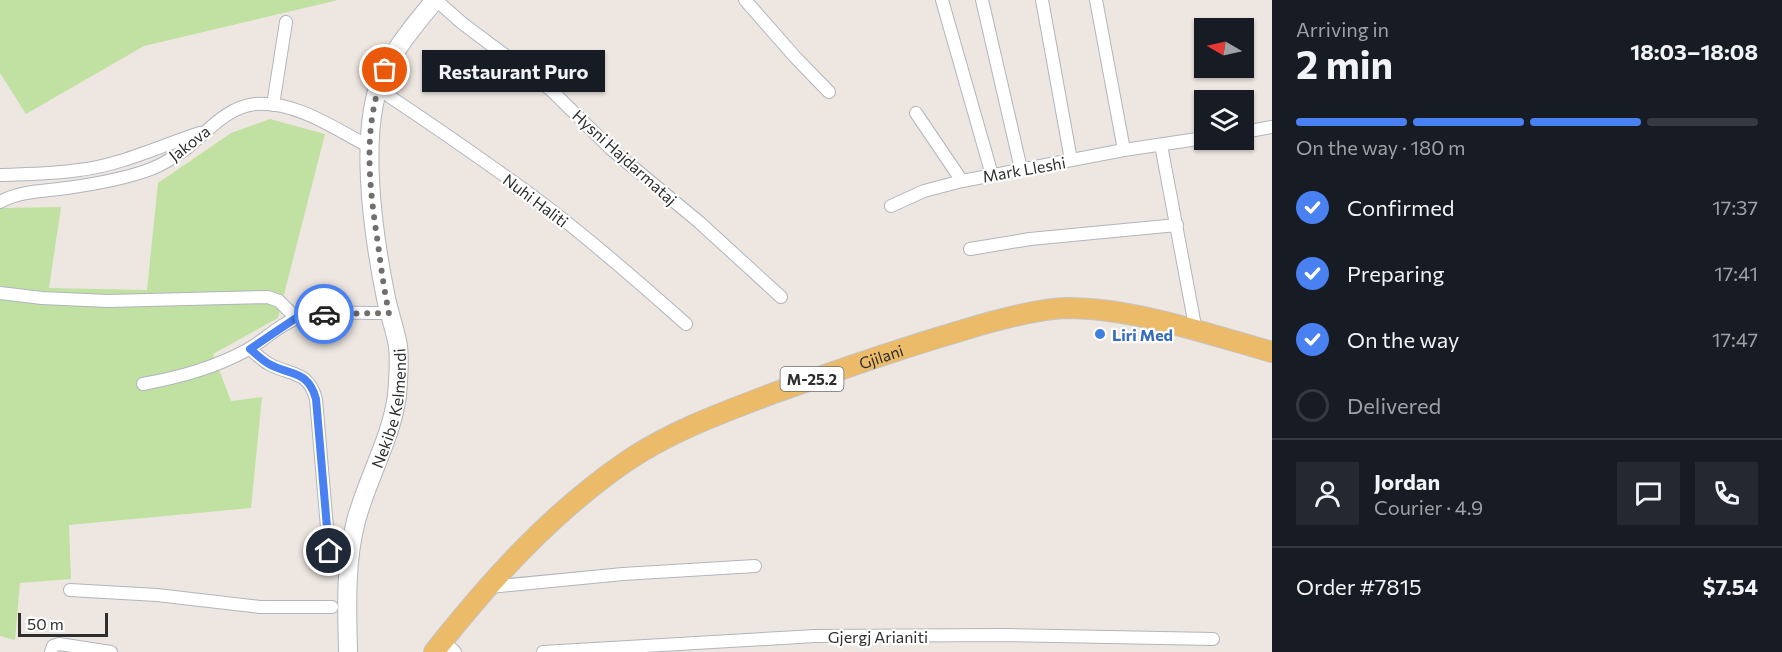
<!DOCTYPE html>
<html lang="en">
<head>
<meta charset="utf-8">
<style>
  :root { --surface:#171b24; --page:#242831; --text:#f1f3f6; --muted:#9ea1a6; --line:#363941; --accent:#4a81f2 }
  body { margin:0; font-family:Commissioner,sans-serif; background:var(--page); color:var(--text); height:100vh; display:flex; flex-direction:column; font-size:22px; white-space:nowrap }
  * { box-sizing:border-box; margin:0 }
  p { font-size:20px; color:var(--muted) }
  .icon { flex:none; width:33px; height:33px; fill:none; stroke:currentColor; stroke-width:2; stroke-linecap:round; stroke-linejoin:round }
  .map { position:relative; flex:1; overflow:hidden }
  .sheet { display:flex; flex-direction:column; background:var(--surface); width:510px }
  .sheet>* { flex:none }
  .needle { width:39px; rotate:279deg }
  .fabs { position:absolute; left:1194px; top:18px; display:grid; gap:12px }
  .fabs a { display:grid; place-items:center; width:60px; height:60px; border-radius:0px; background:var(--surface); box-shadow:0 2px 4px #0004; font-size:30px }
  .scale { position:absolute; left:18px; bottom:15px; width:90px; box-sizing:border-box; padding-left:6px; border:3px solid #2e2e2e; border-top:0; font-size:16px; line-height:21px; white-space:nowrap; color:#2e2e2e; -webkit-text-stroke:4px #fff; paint-order:stroke }
  .pin { position:absolute; display:grid; place-items:center; width:51px; height:51px; color:#fff; margin:-26px; border:3px solid #fff; border-radius:50%; box-shadow:0 2px 6px #0007 }
  .courier { position:absolute; display:grid; place-items:center; width:60px; height:60px; margin:-30px; border:4px solid #4a81f2; border-radius:50%; background:#fff; color:#222; box-shadow:0 2px 8px #0007 }
  .bubble { position:absolute; height:42px; border-radius:0px; background:var(--surface); box-shadow:0 2px 4px #0004; font-size:20px; font-weight:700; line-height:42px; text-align:center }
  .headline em { font-style:normal; font-weight:700 }
  .headline div { display:flex; flex-direction:column-reverse }
  .headline { display:flex; align-items:center; justify-content:space-between; height:102px; padding:0 24px }
  h1 { font-size:39px; font-weight:700; line-height:45px }
  .bar { display:grid; grid-template-columns:repeat(4,1fr); gap:9px 6px; align-content:center; height:72px; padding:0 24px }
  .bar i { height:8px; border-radius:4px; background:var(--line) }
  .bar .active { background:var(--accent) }
  .bar p { grid-column:span 4 }
  .line { display:flex; align-items:center; gap:15px; padding:0 24px; border-top:2px solid var(--line) }
  .line div { flex:1 }
  .round { display:grid; place-items:center; flex:none; width:63px; height:63px; border-radius:0px; background:var(--page) }
  ol { padding:0 24px; list-style:none }
  li { display:flex; align-items:center; gap:18px; height:66px }
  li p { margin-inline-start:auto }
  li .icon { padding:6px; border-radius:50%; background:var(--accent); color:#fff; stroke-width:4 }
  li:last-child { color:var(--muted) }
  li i { width:33px; height:33px; border:3px solid var(--line); border-radius:50% }
  main { display:flex; flex:1; min-height:0 }
  .map>svg:first-child { display:block }
  .green { fill:#c0e1a1 }
  .lines { fill:none; stroke-linecap:round; stroke-linejoin:round }
  .street-casing { stroke:#b1b5bd; stroke-width:14 }
  .secondary-casing { stroke:#b1b5bd; stroke-width:20 }
  .primary-casing { stroke:#c4c4c4; stroke-width:22 }
  .street { stroke:#fff; stroke-width:12 }
  .secondary { stroke:#fff; stroke-width:18 }
  .primary { stroke:#ebbb69; stroke-width:20 }
  .done { stroke:#716f6d; stroke-width:6; stroke-dasharray:0 10.8 }
  .route { stroke:#4a81f2; stroke-width:8 }
  .shop-dot { fill:#3f7fe0; stroke:#fff; stroke-width:2 }
  .labels { text-anchor:middle; dominant-baseline:central; stroke-width:4.5; stroke-linejoin:round; paint-order:stroke }
  .shield { fill:#fff; stroke:#6d6d6d; stroke-width:1.5 }
  .shield-label { font-size:15px; font-weight:bold; fill:#2e2e2e }
  .street-label { font-size:16px; fill:#2e2e2e; stroke:#fff }
  .shop-label { font-size:16px; font-weight:bold; fill:#366cbe; stroke:#fff; text-anchor:start }
</style>
</head>
<body>
<main>
<div class="map">
<svg width="1272" height="652" viewBox="0 0 1272 652">
  <rect width="100%" height="100%" fill="#eee7e1"/>
  <path class="green" d="M 0,0 L 338,0 L 144,46 L 26,114 L 0,73 Z
    M 270,119 L 325,134 L 278,318 L 213,354 L 231,401 L 262,397 L 251,508 L 69,525 L 71,579 L 20,583 L 15,640 L 0,636 L 0,208 L 61,207 L 49,288 L 147,290 L 158,183 L 231,133 Z"/>
  <g class="lines">
    <g class="street-casing">
      <path id="street" d="M 436,0 L 462,23 L 551,90 L 611,149 L 699,222 L 781,297
        M 745,0 L 796,58 L 829,92
        M 942,0 L 992,175
        M 982,0 L 1021,169
        M 1042,0 L 1071,160
        M 1096,0 L 1124,150
        M 377,88 C 434,126 491,165 546,206 C 594,243 640,283 686,324
        M 273,105 L 286,22
        M 916,113 L 962,181
        M 1244,132 L 1272,127
        M 1161,145 L 1196,331
        M 0,175 C 26,174 53,174 79,170 C 121,165 160,146 200,133
        M 0,202 C 19,191 45,191 67,188 C 95,184 125,179 151,169 C 164,164 176,156 187,148 C 208,131 227,107 255,104 C 297,101 335,129 370,147
        M 891,206 L 924,191 L 962,181 L 1124,150 L 1204,138
        M 970,249 L 1030,239 L 1177,225
        M 0,293 L 42,298 L 108,301 L 268,297 L 279,301 L 296,318
        M 250,349 C 256,354 262,360 269,364 C 291,376 308,370 316,399 L 329,551
        M 143,384 C 180,377 214,368 247,350 C 264,341 279,324 298,318 C 327,309 359,314 389,313
        M 489,587 L 623,574 L 755,566
        M 70,590 L 157,595 L 260,607 L 332,607
        M 443,641 L 455,652
        M 51,652 L 53,646 L 59,644 L 111,652
        M 543,652 L 815,636 L 1005,635 L 1213,639"/>
    </g>
    <g class="secondary-casing">
      <g id="secondary">
        <path id="s1" d="M 348,652 C 347,609 345,563 356,521 C 367,479 391,439 397,396 C 398,381 400,362 398,346 C 395,328 388,311 385,293 C 373,233 357,126 385,70 C 398,44 417,22 435,0"/>
      </g>
    </g>
    <g class="primary-casing">
      <g id="primary">
        <path id="s2" d="M 434,652 C 490,581 551,513 627,461 C 671,431 724,412 774,393 C 814,379 855,364 896,351 C 926,341 957,332 987,323 C 1014,316 1040,309 1067,308 C 1134,308 1208,334 1272,352"/>
      </g>
    </g>
    <use href="#street" class="street"/>
    <use href="#secondary" class="secondary"/>
    <use href="#primary" class="primary"/>
  </g>
  <g class="lines">
    <path class="done" d="M 324,314 L 389,313 C 384,290 381,267 378,244 C 369,186 362,125 385,70"/>
    <path class="route" d="M 324,314 L 296,318 L 250,349 C 256,354 262,360 269,364 C 291,376 308,370 316,399 L 329,551"/>
  </g>
  <circle class="shop-dot" cx="1100" cy="334" r="6"/>
  <g class="labels">
    <rect class="shield" x="780.5" y="367" width="63" height="24" rx="4.5"/>
    <g class="shield-label">
      <text x="812" y="379">M-25.2</text>
    </g>
    <g class="street-label">
      <text transform="translate(189 143) rotate(-38)">Jakova</text>
      <text transform="translate(625 157) rotate(42)">Hysni Hajdarmataj</text>
      <text transform="translate(1024 169) rotate(-10)">Mark Lleshi</text>
      <text transform="translate(536 200) rotate(37)">Nuhi Haliti</text>
      <text stroke="none"><textPath href="#s2" startOffset="548">Gjilani</textPath></text>
      <text stroke="none"><textPath href="#s1" startOffset="250">Nekibe Kelmendi</textPath></text>
      <text x="878" y="636">Gjergj Arianiti</text>
    </g>
    <g class="shop-label">
      <text x="1112" y="334">Liri Med</text>
    </g>
  </g>
</svg>
<div class="fabs">
<a><svg class="needle" viewBox="-14 -14 28 28"><path d="M0-13l5 13h-10z" fill="#e53935"/><path d="M0 13l5-13h-10z" fill="#9ea1a6"/></svg></a>
<a><svg class="icon" aria-label="layers" viewBox="0 0 24 24"><path d="M12 4l9 5-9 5-9-5zM3 14l9 5 9-5"/></svg></a>
</div>
<div class="scale">50 m</div>
<div class="pin" style="left:385px;top:70px;background:#ea580c"><svg class="icon" aria-label="bag" viewBox="0 0 24 24"><path d="M5 8h14l-1 12H6zM9 8a3 3 0 0 1 6 0"/></svg></div>
<div class="pin" style="left:329px;top:551px;background:#1f2937"><svg class="icon" aria-label="home" viewBox="0 0 24 24"><path d="M3 11l9-7 9 7M6 9v11h12V9"/></svg></div>
<div class="courier" style="left:324px;top:314px"><svg class="icon" aria-label="car" viewBox="0 0 24 24"><path d="M5 17H2v-5l4-1 3-4h7l3 4 3 1v5h-3M9 17h6M6 11h13"/><circle cx="7" cy="17" r="2"/><circle cx="17" cy="17" r="2"/></svg></div>
<div class="bubble" style="left:422px;top:50px;width:183px">Restaurant Puro</div>
</div>
<section class="sheet">
<div class="headline"><div><h1>2 min</h1><p>Arriving in</p></div><em>18:03–18:08</em></div>
<div class="bar"><i class="active"></i><i class="active"></i><i class="active"></i><i></i><p>On the way · 180 m</p></div>
<ol>
<li><svg class="icon" aria-label="check" viewBox="0 0 24 24"><path d="M5 12l5 5 9-10"/></svg>Confirmed<p>17:37</p></li>
<li><svg class="icon" aria-label="check" viewBox="0 0 24 24"><path d="M5 12l5 5 9-10"/></svg>Preparing<p>17:41</p></li>
<li><svg class="icon" aria-label="check" viewBox="0 0 24 24"><path d="M5 12l5 5 9-10"/></svg>On the way<p>17:47</p></li>
<li><i></i>Delivered</li>
</ol>
<div class="line" style="height:108px"><a class="round"><svg class="icon" aria-label="person" viewBox="0 0 24 24"><circle cx="12" cy="8" r="4"/><path d="M4 21q1-7 8-7t8 7"/></svg></a><div><b>Jordan</b><p>Courier · 4.9</p></div><a class="round"><svg class="icon" aria-label="chat" viewBox="0 0 24 24"><path d="M4 5h16v11H9l-5 4z"/></svg></a><a class="round"><svg class="icon" aria-label="phone" viewBox="0 0 24 24"><path d="M5 4h4l2 5-3 2q2 4 5 5l2-3 5 2v4C11 20 4 13 5 4z"/></svg></a></div>
<div class="line" style="height:78px"><div>Order #7815</div><b>$7.54</b></div>
</section>
</main>
</body>
</html>
